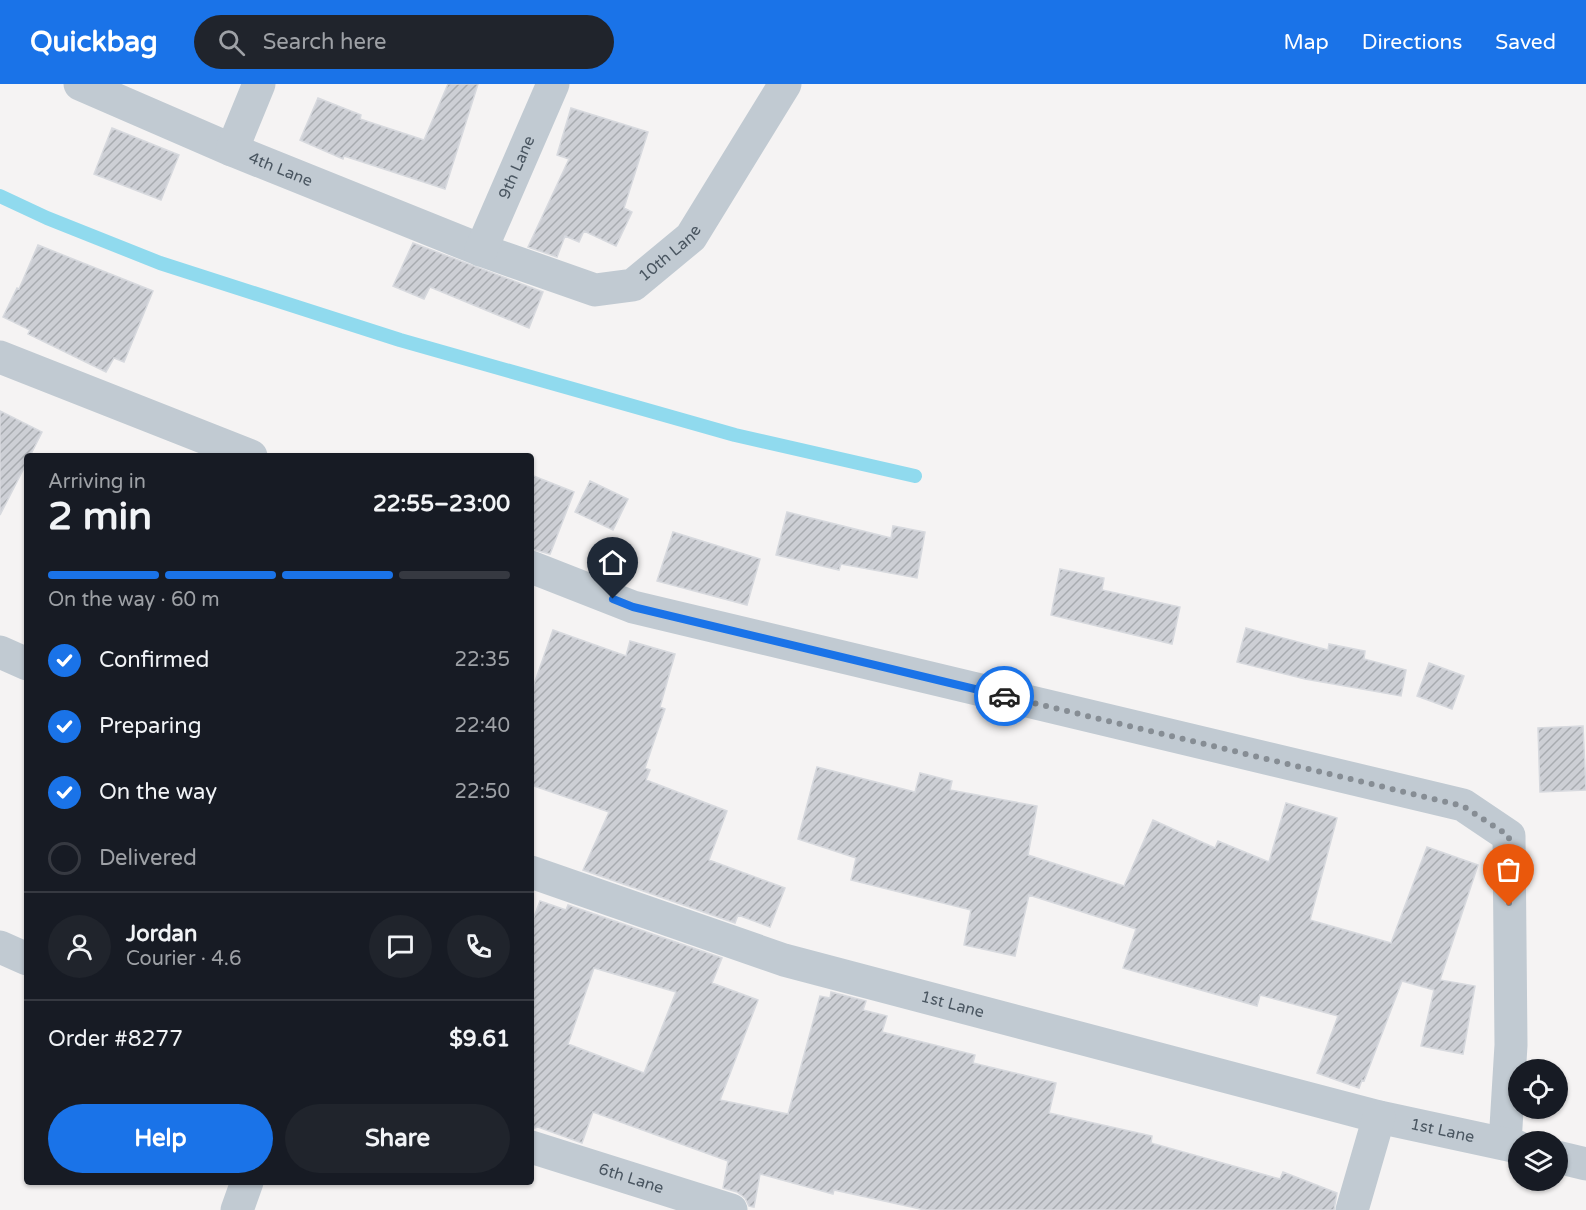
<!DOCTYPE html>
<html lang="en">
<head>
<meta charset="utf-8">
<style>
  :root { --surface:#171b24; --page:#20242c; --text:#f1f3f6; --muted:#9ea1a6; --line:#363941; --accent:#1a73e8 }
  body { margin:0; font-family:"Varela Round",sans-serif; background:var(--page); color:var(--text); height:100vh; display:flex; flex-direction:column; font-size:22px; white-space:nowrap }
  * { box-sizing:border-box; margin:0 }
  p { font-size:20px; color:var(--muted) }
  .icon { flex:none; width:33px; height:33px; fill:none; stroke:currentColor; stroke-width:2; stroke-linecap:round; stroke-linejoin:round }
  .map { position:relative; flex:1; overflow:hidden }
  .side { position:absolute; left:24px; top:369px; width:510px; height:732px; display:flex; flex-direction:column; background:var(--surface); border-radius:6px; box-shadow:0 2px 4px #0004 }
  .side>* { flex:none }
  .buttons { position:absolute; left:1508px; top:975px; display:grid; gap:12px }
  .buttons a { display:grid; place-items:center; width:60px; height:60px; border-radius:50%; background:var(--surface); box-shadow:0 2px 4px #0004; font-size:30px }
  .pin { position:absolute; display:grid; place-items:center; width:51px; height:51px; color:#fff; margin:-62px -26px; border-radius:50% 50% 50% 0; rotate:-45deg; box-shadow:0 0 6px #0007 }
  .pin .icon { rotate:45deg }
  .courier { position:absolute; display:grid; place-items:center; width:60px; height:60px; margin:-30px; border:4px solid #1a73e8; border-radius:50%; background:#fff; color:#222; box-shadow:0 2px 8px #0007 }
  .summary em { font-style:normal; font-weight:700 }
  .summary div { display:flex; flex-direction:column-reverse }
  .summary { display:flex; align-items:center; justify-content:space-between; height:102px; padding:0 24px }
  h1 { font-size:39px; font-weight:700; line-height:45px }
  .bar { display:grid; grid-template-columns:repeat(4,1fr); gap:9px 6px; align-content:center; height:72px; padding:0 24px }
  .bar i { height:8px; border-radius:4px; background:var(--line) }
  .bar .on { background:var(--accent) }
  .bar p { grid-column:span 4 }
  .line { display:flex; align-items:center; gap:15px; padding:0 24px; border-top:2px solid var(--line) }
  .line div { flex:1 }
  .round { display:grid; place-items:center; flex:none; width:63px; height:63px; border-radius:32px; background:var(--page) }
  ol { padding:0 24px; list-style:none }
  li { display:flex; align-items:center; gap:18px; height:66px }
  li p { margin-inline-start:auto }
  li .icon { padding:6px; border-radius:50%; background:var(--accent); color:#fff; stroke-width:4 }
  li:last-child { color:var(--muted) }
  li i { width:33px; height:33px; border:3px solid var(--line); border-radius:50% }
  .button { display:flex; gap:12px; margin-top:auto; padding:12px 24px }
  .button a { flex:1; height:69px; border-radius:36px; background:var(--accent); color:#fff; font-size:24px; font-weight:700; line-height:69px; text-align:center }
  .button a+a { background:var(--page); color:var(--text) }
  header { display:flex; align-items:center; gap:36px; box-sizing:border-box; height:84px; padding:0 30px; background:var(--accent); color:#fff }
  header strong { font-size:28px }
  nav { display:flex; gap:33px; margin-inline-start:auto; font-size:21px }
  .search { width:420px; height:54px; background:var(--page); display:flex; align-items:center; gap:15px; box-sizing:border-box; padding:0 21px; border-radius:33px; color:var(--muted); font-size:22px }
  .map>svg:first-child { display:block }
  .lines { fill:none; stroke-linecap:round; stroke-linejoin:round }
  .stream { stroke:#90daee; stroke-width:14 }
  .building { fill:url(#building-hatch); stroke:#d7d9de; stroke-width:1.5; fill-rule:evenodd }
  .street { stroke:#c1cad2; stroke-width:33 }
  .done { stroke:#868d94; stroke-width:6; stroke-dasharray:0 10.8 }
  .route { stroke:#1a73e8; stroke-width:8 }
  .labels { text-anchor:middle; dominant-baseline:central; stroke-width:5; stroke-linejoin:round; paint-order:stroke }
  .street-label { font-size:16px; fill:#4a5661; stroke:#fff }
</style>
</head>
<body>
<header>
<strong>Quickbag</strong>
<div class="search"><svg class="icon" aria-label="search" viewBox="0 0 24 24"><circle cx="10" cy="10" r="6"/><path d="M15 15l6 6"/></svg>Search here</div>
<nav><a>Map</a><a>Directions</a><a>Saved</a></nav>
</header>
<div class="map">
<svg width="1586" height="1126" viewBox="0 0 1586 1126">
  <defs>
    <pattern id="building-hatch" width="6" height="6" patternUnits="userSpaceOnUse" patternTransform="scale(1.5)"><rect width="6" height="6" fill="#cdcfd5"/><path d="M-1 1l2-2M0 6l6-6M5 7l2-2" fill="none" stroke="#a8abb0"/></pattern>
  </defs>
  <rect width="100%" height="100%" fill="#f5f3f3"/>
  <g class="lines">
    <path class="stream" d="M 0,112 L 47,134 L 160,179 L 400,256 L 735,351 L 915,392"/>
  </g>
  <path class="building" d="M 448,0 L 478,0 L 445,105 L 344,72 L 343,75 L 300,56 L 318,14 L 361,31 L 360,35 L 424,56 Z
    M 571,24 L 648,48 L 624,124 L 632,128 L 616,162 L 584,147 L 579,158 L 565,152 L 557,173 L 528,163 L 569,75 L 557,71 Z
    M 112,44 L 179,71 L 161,116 L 94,90 Z
    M 413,159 L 543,208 L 529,244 L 430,203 L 424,215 L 393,202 Z
    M 38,161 L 153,207 L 124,278 L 114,274 L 106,288 L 28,250 L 30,246 L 3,233 L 17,204 L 19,205 Z
    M 0,327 L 42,348 L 30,372 L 27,372 L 27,378 L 0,431 Z
    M 531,391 L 574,408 L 550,470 L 531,465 Z
    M 590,397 L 628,415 L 613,446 L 575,428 Z
    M 787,428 L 891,454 L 893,442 L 925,448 L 917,494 L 841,480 L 839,486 L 776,471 Z
    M 673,448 L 760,475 L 747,521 L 657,497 Z
    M 1060,485 L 1104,494 L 1102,506 L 1180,523 L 1172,560 L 1051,531 Z
    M 1246,544 L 1328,566 L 1329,560 L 1365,567 L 1364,575 L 1406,586 L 1401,612 L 1305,595 L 1237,578 Z
    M 553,546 L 626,572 L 630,557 L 675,570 L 660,623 L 665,625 L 645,684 L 650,686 L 646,696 L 727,727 L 709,776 L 785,804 L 770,843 L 738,831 L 735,839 L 583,786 L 609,728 L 531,701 L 531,609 Z
    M 1429,579 L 1464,592 L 1452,625 L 1417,612 Z
    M 1583,642 L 1586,706 L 1540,708 L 1538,644 Z
    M 817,683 L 915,708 L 920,689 L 952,697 L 950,706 L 1037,722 L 1028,771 L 1124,802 L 1153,736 L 1215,764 L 1218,757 L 1269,778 L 1286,719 L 1337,734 L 1310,836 L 1391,859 L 1427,763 L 1478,781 L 1440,896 L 1475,902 L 1463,970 L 1421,962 L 1434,906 L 1402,897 L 1364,997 L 1362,996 L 1359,1004 L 1317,989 L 1338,932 L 1260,911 L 1257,922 L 1123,884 L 1136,845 L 1029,811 L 1015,872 L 964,861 L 971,826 L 851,796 L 856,774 L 798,755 Z
    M 540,817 L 566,826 L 568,821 L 722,874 L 712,899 L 758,916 L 720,1016 L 788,1030 L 820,912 L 830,914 L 831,908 L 866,917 L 863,926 L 887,932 L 882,948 L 975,971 L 973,979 L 1056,999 L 1049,1029 L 1152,1052 L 1151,1059 L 1280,1095 L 1283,1088 L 1337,1109 L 1334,1126 L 925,1126 L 834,1106 L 833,1110 L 760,1090 L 754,1123 L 749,1122 L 745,1114 L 737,1108 L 723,1104 L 728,1077 L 593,1028 L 582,1059 L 538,1043 L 531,1045 L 531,841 ZM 594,884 L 676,908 L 644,989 L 568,960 Z"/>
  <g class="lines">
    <g class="street">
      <path id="s1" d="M 80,0 L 232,66 L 481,166 L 595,206 L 633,201 L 691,153 L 785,0"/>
      <path d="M 232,66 L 259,0"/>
      <path id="s2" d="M 481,166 L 553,0"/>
      <path d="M 0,273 L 251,372"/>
      <path d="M 531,483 L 633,523 L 1463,721 L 1509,752 L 1511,961 L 1505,1059"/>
      <path d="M 0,568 L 27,580"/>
      <path id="s3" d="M 531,788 L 784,876 L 1379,1033 L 1518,1063"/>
      <path d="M 0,863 L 27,875"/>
      <path id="s4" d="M 531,1063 L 731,1126"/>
      <path d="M 1557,1073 L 1586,1080"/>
      <path d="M 237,1126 L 247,1098"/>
      <path d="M 1352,1126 L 1379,1033"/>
    </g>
  </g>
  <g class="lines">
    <path class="done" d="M 1004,612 L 1463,722 L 1509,752 L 1509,822"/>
    <path class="route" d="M 613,515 L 633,523 L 1004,612"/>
  </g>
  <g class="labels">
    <g class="street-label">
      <text stroke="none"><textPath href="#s2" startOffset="90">9th Lane</textPath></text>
      <text stroke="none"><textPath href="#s1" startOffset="218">4th Lane</textPath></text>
      <text stroke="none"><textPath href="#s1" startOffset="642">10th Lane</textPath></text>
      <text stroke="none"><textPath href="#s3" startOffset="442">1st Lane</textPath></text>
      <text stroke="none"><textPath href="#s3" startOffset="948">1st Lane</textPath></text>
      <text stroke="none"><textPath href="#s4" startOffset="105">6th Lane</textPath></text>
    </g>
  </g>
</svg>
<div class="buttons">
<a><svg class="icon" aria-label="locate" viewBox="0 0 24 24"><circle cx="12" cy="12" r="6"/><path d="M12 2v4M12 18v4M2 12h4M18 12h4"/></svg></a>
<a><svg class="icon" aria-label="layers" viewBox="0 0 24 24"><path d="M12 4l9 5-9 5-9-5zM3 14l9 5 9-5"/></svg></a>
</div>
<div class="pin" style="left:1509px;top:822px;background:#ea580c"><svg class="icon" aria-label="bag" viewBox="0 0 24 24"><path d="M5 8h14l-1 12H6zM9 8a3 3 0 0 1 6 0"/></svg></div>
<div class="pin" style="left:613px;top:515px;background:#1f2937"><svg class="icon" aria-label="home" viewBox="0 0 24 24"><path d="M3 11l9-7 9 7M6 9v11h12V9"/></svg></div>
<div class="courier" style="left:1004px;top:612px"><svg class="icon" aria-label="car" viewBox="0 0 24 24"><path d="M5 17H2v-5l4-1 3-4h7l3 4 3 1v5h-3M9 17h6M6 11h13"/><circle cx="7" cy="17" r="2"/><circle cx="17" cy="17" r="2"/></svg></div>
<section class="side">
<div class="summary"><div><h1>2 min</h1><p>Arriving in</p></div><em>22:55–23:00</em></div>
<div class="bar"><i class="on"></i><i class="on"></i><i class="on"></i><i></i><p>On the way · 60 m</p></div>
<ol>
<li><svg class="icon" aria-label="check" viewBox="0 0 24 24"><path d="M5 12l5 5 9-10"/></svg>Confirmed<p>22:35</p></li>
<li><svg class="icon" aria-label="check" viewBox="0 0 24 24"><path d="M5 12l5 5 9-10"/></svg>Preparing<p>22:40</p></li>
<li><svg class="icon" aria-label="check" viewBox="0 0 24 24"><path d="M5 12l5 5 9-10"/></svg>On the way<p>22:50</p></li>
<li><i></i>Delivered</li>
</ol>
<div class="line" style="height:108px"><a class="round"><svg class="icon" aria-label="person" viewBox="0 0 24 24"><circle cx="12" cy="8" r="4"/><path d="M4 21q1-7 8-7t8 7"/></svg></a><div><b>Jordan</b><p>Courier · 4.6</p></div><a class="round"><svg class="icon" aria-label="chat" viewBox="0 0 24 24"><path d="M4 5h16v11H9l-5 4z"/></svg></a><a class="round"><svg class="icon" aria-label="phone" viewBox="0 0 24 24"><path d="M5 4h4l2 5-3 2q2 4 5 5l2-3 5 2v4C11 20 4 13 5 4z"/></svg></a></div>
<div class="line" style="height:78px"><div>Order #8277</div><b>$9.61</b></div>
<div class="button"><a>Help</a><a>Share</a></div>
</section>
</div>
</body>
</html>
